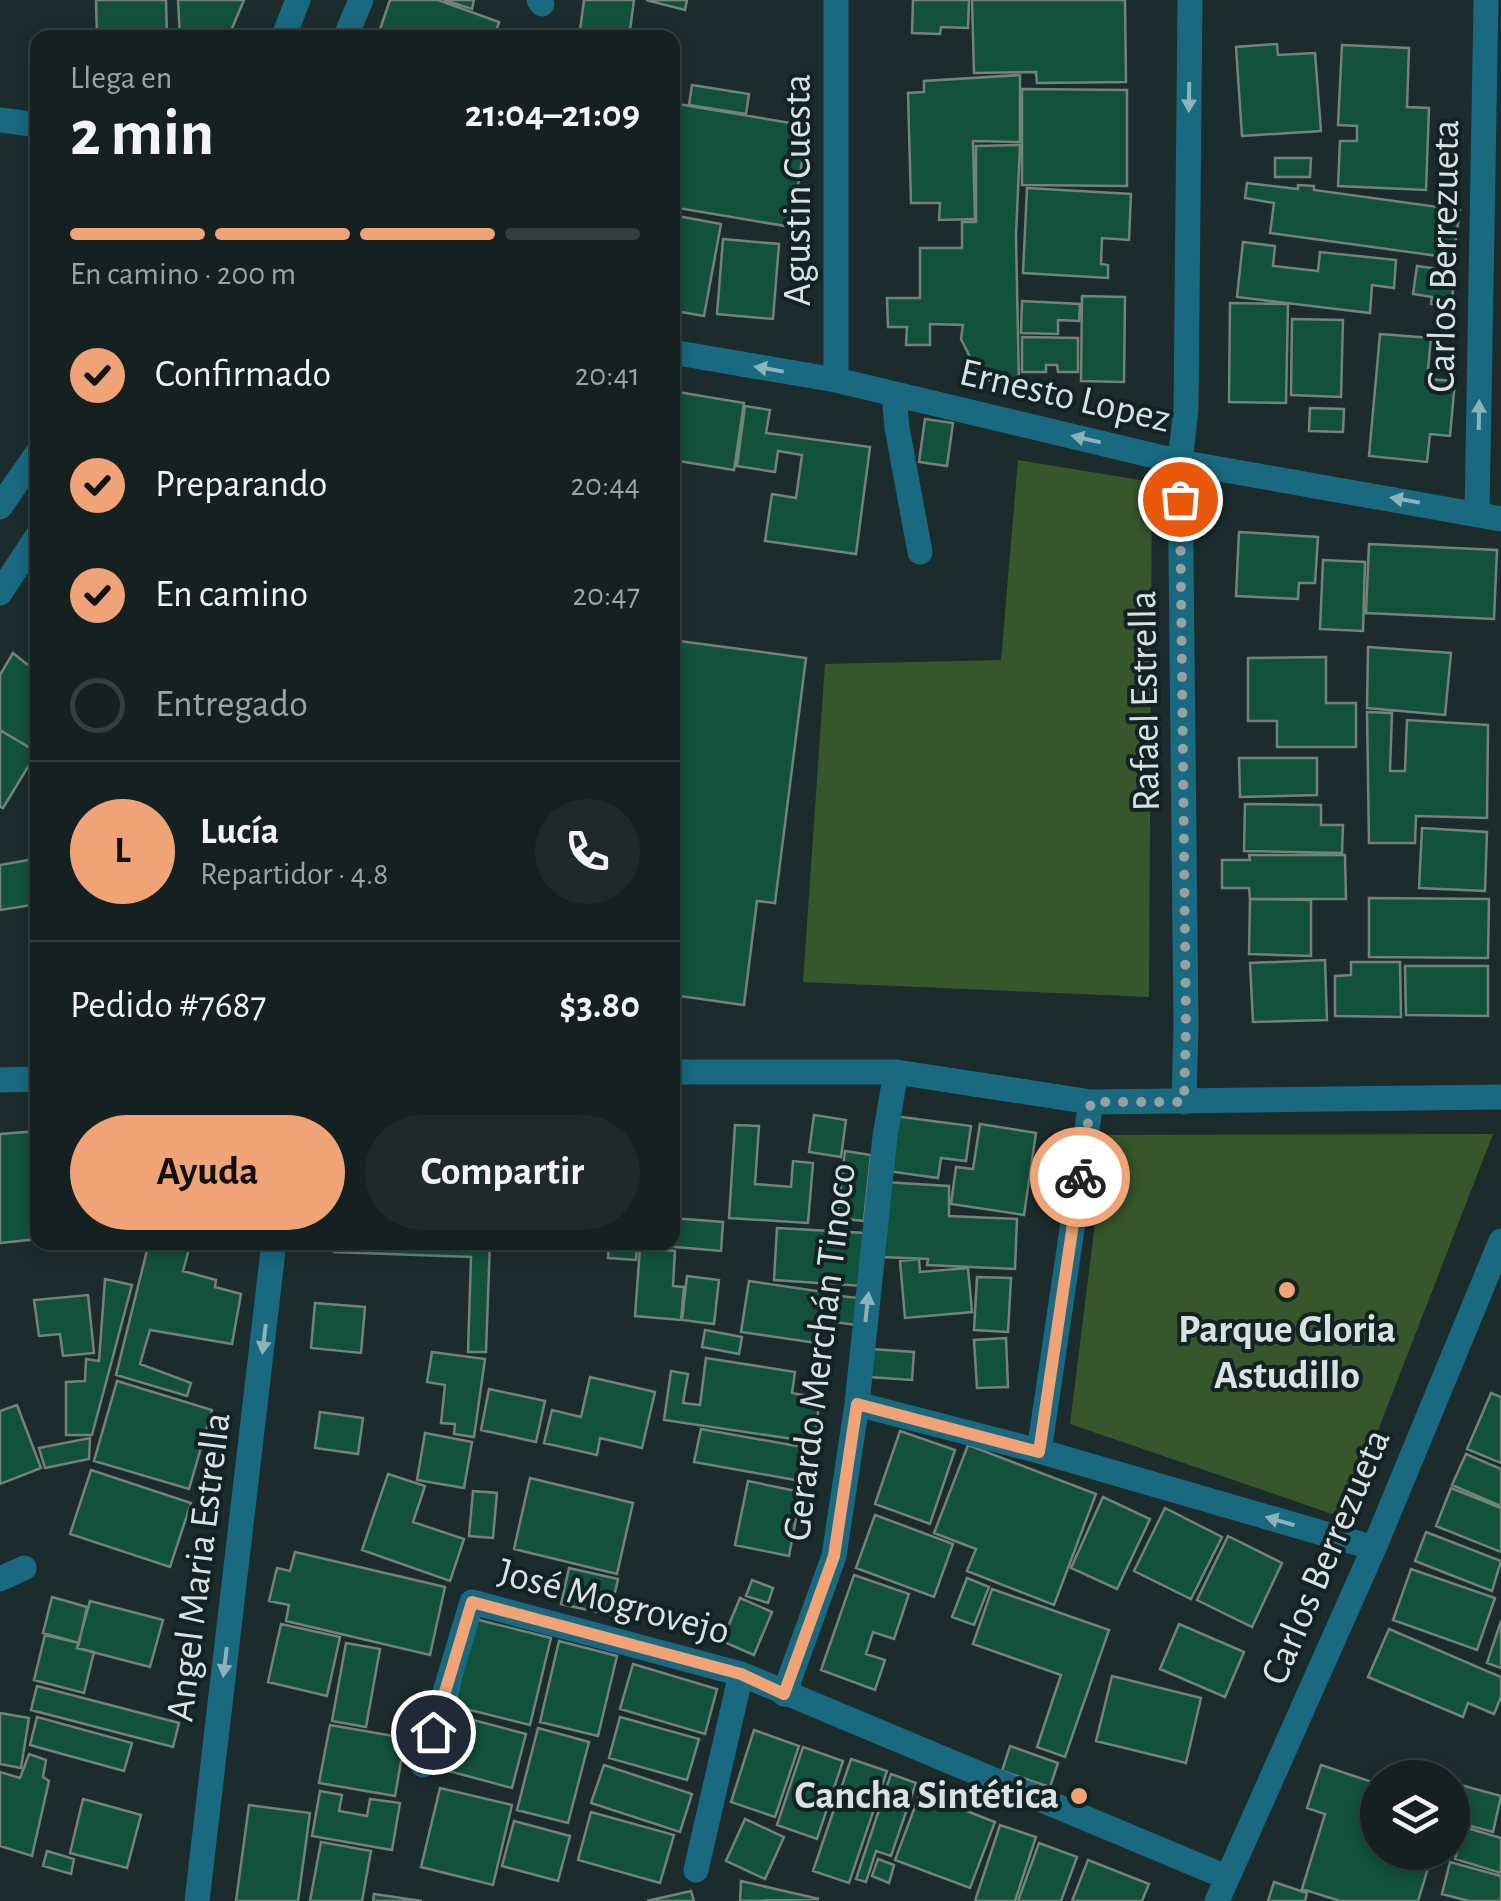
<!DOCTYPE html>
<html lang="es">
<head>
<meta charset="utf-8">
<style>
  :root { --surface:#152121; --page:#1e292a; --text:#f1f3f6; --muted:#9da3a5; --line:#343e3f; --accent:#efa376 }
  body { margin:0; font-family:"Alegreya Sans",sans-serif; background:var(--page); color:var(--text); height:100vh; display:flex; flex-direction:column; font-size:38px; white-space:nowrap }
  * { box-sizing:border-box; margin:0 }
  p { font-size:32px; color:var(--muted) }
  .icon { flex:none; width:55px; height:55px; fill:none; stroke:currentColor; stroke-width:2; stroke-linecap:round; stroke-linejoin:round }
  .map { position:relative; flex:1; overflow:hidden }
  .details { position:absolute; left:30px; top:30px; width:650px; height:1220px; display:flex; flex-direction:column; background:var(--surface); border-radius:20px; box-shadow:0 5px 15px #0003,0 0 0 2px var(--line) }
  .details>* { flex:none }
  .fabs { position:absolute; left:1360px; top:1760px; display:grid; gap:20px }
  .fabs a { display:grid; place-items:center; width:110px; height:110px; border-radius:50%; background:var(--surface); box-shadow:0 5px 15px #0003,0 0 0 2px var(--line); font-size:50px }
  .pin { position:absolute; display:grid; place-items:center; width:85px; height:85px; color:#fff; margin:-42px; border:5px solid #fff; border-radius:50%; box-shadow:0 2px 10px #0007 }
  .courier { position:absolute; display:grid; place-items:center; width:100px; height:100px; margin:-50px; border:8px solid #efa376; border-radius:50%; background:#fff; color:#222; box-shadow:0 2px 12px #0007 }
  .head em { font-style:normal; font-weight:700 }
  .head div { display:flex; flex-direction:column-reverse }
  .head { display:flex; align-items:center; justify-content:space-between; height:170px; padding:0 40px }
  h1 { font-size:65px; font-weight:700; line-height:75px }
  .bar { display:grid; grid-template-columns:repeat(4,1fr); gap:15px 10px; align-content:center; height:120px; padding:0 40px }
  .bar i { height:12px; border-radius:8px; background:var(--line) }
  .bar .on { background:var(--accent) }
  .bar p { grid-column:span 4 }
  .line { display:flex; align-items:center; gap:25px; padding:0 40px; border-top:2px solid var(--line) }
  .line div { flex:1 }
  .round { display:grid; place-items:center; flex:none; width:105px; height:105px; border-radius:52px; background:var(--page) }
  ol { padding:0 40px; list-style:none }
  li { display:flex; align-items:center; gap:30px; height:110px }
  li p { margin-inline-start:auto }
  li .icon { padding:10px; border-radius:50%; background:var(--accent); color:#111; stroke-width:4 }
  li:last-child { color:var(--muted) }
  li i { width:55px; height:55px; border:5px solid var(--line); border-radius:50% }
  .cta { display:flex; gap:20px; margin-top:auto; padding:20px 40px }
  .cta a { flex:1; height:115px; border-radius:60px; background:var(--accent); color:#111; font-size:40px; font-weight:700; line-height:115px; text-align:center }
  .cta a+a { background:var(--page); color:var(--text) }
  .map>svg:first-child { display:block }
  .green { fill:#38562b }
  .building { fill:#12513b; stroke:#73827b; stroke-width:2.5 }
  .lines { fill:none; stroke-linecap:round; stroke-linejoin:round }
  .minor { stroke:#196980; stroke-width:25 }
  .oneway { fill:#8cb2ba }
  .done { stroke:#96a2a2; stroke-width:10; stroke-dasharray:0 18 }
  .route { stroke:#efa376; stroke-width:12 }
  .poi-dot { fill:#efa376; stroke:#132222; stroke-width:4 }
  .labels { text-anchor:middle; dominant-baseline:central; stroke-width:8; stroke-linejoin:round; paint-order:stroke }
  .street-label { font-size:40px; fill:#d8e2e1; stroke:#132222 }
  .poi-label { font-size:40px; font-weight:bold; fill:#d8e2e1; stroke:#132222 }
</style>
</head>
<body>
<div class="map">
<svg width="1501" height="1901" viewBox="0 0 1501 1901">
  <rect width="100%" height="100%" fill="#1c2c2c"/>
  <path class="green" d="M 1018,460 L 1152,482 L 1149,997 L 803,982 L 825,664 L 1001,660 Z
    M 1493,1134 L 1344,1518 L 1070,1424 L 1106,1135 Z"/>
  <path class="building" d="M 96,0 L 166,0 L 167,38 L 97,38 Z
    M 178,0 L 244,0 L 228,38 L 180,38 Z
    M 390,0 L 438,0 L 499,22 L 494,38 L 377,38 Z
    M 444,0 L 474,0 L 472,9 Z
    M 584,0 L 634,0 L 629,38 L 579,38 Z
    M 646,0 L 687,0 L 685,10 Z
    M 913,0 L 969,0 L 968,28 L 941,27 L 940,34 L 912,33 Z
    M 972,0 L 1125,0 L 1126,82 L 1037,83 L 1036,72 L 974,73 Z
    M 1277,44 L 1278,55 L 1315,53 L 1321,131 L 1242,136 L 1236,47 Z
    M 1342,45 L 1409,48 L 1407,107 L 1429,108 L 1426,190 L 1338,186 L 1340,141 L 1357,141 L 1357,126 L 1338,125 Z
    M 1020,75 L 1020,142 L 973,141 L 975,219 L 939,220 L 940,203 L 911,203 L 908,93 L 924,92 L 924,81 Z
    M 692,85 L 749,94 L 746,114 L 689,105 Z
    M 1022,89 L 1127,90 L 1127,186 L 1022,185 Z
    M 672,103 L 808,126 L 791,227 L 672,207 Z
    M 1020,145 L 1016,235 L 1019,386 L 981,379 L 961,339 L 963,325 L 930,324 L 930,345 L 906,345 L 907,327 L 888,327 L 887,298 L 920,298 L 920,248 L 962,248 L 962,222 L 976,222 L 976,146 Z
    M 1275,158 L 1311,158 L 1310,177 L 1275,177 Z
    M 1247,183 L 1298,189 L 1298,185 L 1314,186 L 1314,190 L 1460,210 L 1453,258 L 1270,233 L 1274,203 L 1245,198 Z
    M 1027,188 L 1131,194 L 1129,240 L 1102,238 L 1101,264 L 1108,265 L 1108,278 L 1023,273 Z
    M 672,215 L 721,224 L 704,316 L 681,312 L 677,331 L 672,330 Z
    M 723,239 L 779,244 L 773,319 L 717,314 Z
    M 1243,242 L 1275,246 L 1273,266 L 1318,271 L 1320,252 L 1396,260 L 1394,288 L 1372,285 L 1370,313 L 1237,297 Z
    M 1417,266 L 1455,271 L 1452,299 L 1447,299 L 1446,306 L 1431,304 L 1432,297 L 1413,294 Z
    M 1082,296 L 1125,297 L 1124,382 L 1081,381 Z
    M 1022,301 L 1080,304 L 1079,321 L 1058,320 L 1058,334 L 1021,333 Z
    M 1230,303 L 1288,304 L 1286,403 L 1229,402 Z
    M 1292,319 L 1343,320 L 1341,397 L 1291,395 Z
    M 1380,334 L 1431,338 L 1427,379 L 1455,381 L 1450,436 L 1430,434 L 1427,462 L 1369,456 Z
    M 1022,337 L 1078,338 L 1078,372 L 1058,372 L 1057,365 L 1046,365 L 1046,372 L 1022,372 Z
    M 672,391 L 744,403 L 734,470 L 672,460 Z
    M 745,406 L 770,410 L 766,433 L 870,447 L 856,554 L 765,541 L 772,494 L 796,498 L 802,455 L 778,451 L 775,472 L 737,466 Z
    M 1310,408 L 1344,409 L 1343,432 L 1309,431 Z
    M 925,419 L 953,423 L 947,466 L 919,462 Z
    M 1239,532 L 1318,537 L 1315,583 L 1299,583 L 1298,599 L 1236,596 Z
    M 1369,544 L 1497,550 L 1494,619 L 1366,613 Z
    M 1323,560 L 1365,562 L 1363,631 L 1320,629 Z
    M 672,640 L 806,658 L 775,903 L 757,901 L 744,1005 L 672,995 Z
    M 1368,647 L 1451,653 L 1445,715 L 1367,708 Z
    M 13,653 L 38,673 L 37,752 L 0,730 L 0,675 Z
    M 1326,657 L 1326,703 L 1356,703 L 1356,747 L 1277,747 L 1277,721 L 1248,721 L 1248,658 Z
    M 1367,712 L 1392,713 L 1390,771 L 1405,771 L 1407,720 L 1488,725 L 1487,818 L 1416,816 L 1415,843 L 1369,843 Z
    M 0,730 L 37,752 L 3,808 L 0,807 Z
    M 1239,758 L 1317,758 L 1317,795 L 1240,797 Z
    M 1245,804 L 1321,805 L 1321,825 L 1343,825 L 1342,853 L 1244,851 Z
    M 1422,828 L 1487,832 L 1485,891 L 1419,888 Z
    M 1249,855 L 1345,855 L 1346,899 L 1250,899 L 1249,888 L 1222,888 L 1222,860 L 1250,860 Z
    M 34,859 L 38,904 L 0,910 L 0,865 Z
    M 1369,898 L 1489,899 L 1488,958 L 1369,957 Z
    M 1250,899 L 1311,900 L 1311,956 L 1249,954 Z
    M 1325,960 L 1327,1020 L 1253,1022 L 1250,963 Z
    M 1351,962 L 1400,962 L 1401,1017 L 1335,1016 L 1335,976 L 1351,975 Z
    M 1405,966 L 1488,966 L 1488,1016 L 1406,1015 Z
    M 814,1115 L 846,1120 L 841,1157 L 809,1152 Z
    M 894,1116 L 971,1126 L 966,1161 L 941,1158 L 938,1178 L 887,1171 Z
    M 980,1124 L 1036,1133 L 1024,1215 L 951,1204 L 956,1167 L 973,1169 Z
    M 735,1125 L 759,1126 L 755,1184 L 791,1187 L 793,1161 L 813,1163 L 808,1223 L 729,1218 Z
    M 38,1131 L 38,1239 L 0,1243 L 0,1134 Z
    M 845,1151 L 871,1155 L 864,1221 L 837,1218 Z
    M 884,1182 L 949,1186 L 949,1216 L 1017,1219 L 1015,1269 L 927,1265 L 928,1259 L 881,1257 Z
    M 672,1218 L 723,1222 L 721,1251 L 664,1246 L 664,1242 L 672,1242 Z
    M 777,1228 L 866,1233 L 863,1286 L 774,1280 Z
    M 149,1242 L 191,1242 L 183,1271 L 216,1280 L 215,1287 L 241,1294 L 232,1344 L 150,1330 L 140,1364 L 191,1383 L 187,1396 L 116,1375 Z
    M 334,1242 L 490,1242 L 486,1352 L 468,1352 L 471,1257 L 334,1252 Z
    M 609,1242 L 659,1242 L 659,1248 L 637,1246 L 636,1260 L 608,1258 Z
    M 640,1248 L 675,1251 L 673,1286 L 684,1287 L 681,1320 L 635,1316 Z
    M 919,1259 L 920,1272 L 968,1268 L 972,1312 L 905,1318 L 900,1261 Z
    M 687,1276 L 719,1280 L 714,1324 L 682,1320 Z
    M 977,1277 L 1011,1278 L 1008,1332 L 974,1330 Z
    M 105,1279 L 132,1285 L 92,1435 L 66,1435 L 66,1382 L 85,1381 L 86,1359 L 99,1361 Z
    M 749,1281 L 824,1292 L 817,1343 L 741,1332 Z
    M 88,1295 L 94,1353 L 63,1356 L 60,1334 L 39,1336 L 34,1300 Z
    M 830,1295 L 859,1298 L 856,1325 L 828,1321 Z
    M 315,1303 L 365,1307 L 361,1353 L 311,1348 Z
    M 705,1330 L 742,1337 L 739,1354 L 702,1347 Z
    M 1006,1338 L 1008,1387 L 977,1388 L 974,1340 Z
    M 871,1349 L 914,1352 L 912,1380 L 869,1377 Z
    M 432,1352 L 485,1359 L 474,1437 L 454,1434 L 455,1424 L 441,1423 L 445,1385 L 427,1382 Z
    M 706,1358 L 795,1372 L 792,1393 L 820,1398 L 814,1442 L 664,1420 L 671,1371 L 688,1374 L 683,1403 L 700,1405 Z
    M 590,1377 L 655,1392 L 642,1448 L 600,1438 L 597,1455 L 544,1443 L 552,1410 L 581,1417 Z
    M 117,1381 L 212,1410 L 189,1489 L 94,1461 Z
    M 489,1389 L 545,1401 L 536,1442 L 481,1430 Z
    M 1491,1393 L 1501,1397 L 1501,1463 L 1467,1449 Z
    M 17,1405 L 41,1468 L 0,1484 L 0,1411 Z
    M 320,1412 L 363,1418 L 358,1454 L 315,1448 Z
    M 701,1429 L 808,1448 L 801,1481 L 694,1462 Z
    M 900,1431 L 955,1450 L 930,1524 L 875,1504 Z
    M 425,1433 L 472,1442 L 464,1488 L 417,1480 Z
    M 90,1438 L 89,1459 L 45,1468 L 39,1448 Z
    M 968,1445 L 1096,1494 L 1054,1605 L 967,1571 L 976,1549 L 934,1533 Z
    M 1466,1454 L 1501,1469 L 1501,1506 L 1452,1485 Z
    M 91,1470 L 191,1503 L 170,1567 L 70,1534 Z
    M 388,1474 L 425,1486 L 413,1522 L 464,1539 L 450,1581 L 362,1550 Z
    M 530,1478 L 633,1503 L 617,1574 L 514,1549 Z
    M 748,1481 L 801,1492 L 789,1556 L 735,1545 Z
    M 1451,1488 L 1501,1508 L 1501,1552 L 1436,1526 Z
    M 473,1491 L 497,1493 L 493,1538 L 469,1536 Z
    M 1103,1497 L 1150,1519 L 1117,1589 L 1071,1568 Z
    M 1165,1508 L 1222,1537 L 1191,1599 L 1134,1571 Z
    M 875,1515 L 953,1544 L 934,1597 L 856,1568 Z
    M 1426,1532 L 1501,1561 L 1492,1591 L 1415,1561 Z
    M 1228,1536 L 1282,1563 L 1252,1627 L 1197,1600 Z
    M 295,1552 L 445,1587 L 430,1655 L 286,1621 L 289,1605 L 269,1601 L 277,1568 L 290,1571 Z
    M 569,1568 L 618,1579 L 610,1615 L 561,1604 Z
    M 1411,1569 L 1495,1598 L 1477,1650 L 1393,1620 Z
    M 854,1575 L 909,1594 L 894,1639 L 873,1632 L 866,1654 L 885,1660 L 875,1690 L 821,1670 Z
    M 967,1578 L 989,1587 L 974,1625 L 952,1617 Z
    M 752,1580 L 773,1588 L 768,1603 L 746,1596 Z
    M 992,1589 L 1109,1630 L 1065,1757 L 1037,1747 L 1061,1675 L 973,1644 Z
    M 52,1597 L 87,1607 L 79,1643 L 43,1633 Z
    M 740,1598 L 772,1612 L 754,1655 L 722,1641 Z
    M 90,1601 L 163,1620 L 150,1667 L 77,1648 Z
    M 475,1619 L 551,1638 L 530,1725 L 454,1706 Z
    M 1501,1621 L 1501,1668 L 1487,1663 Z
    M 281,1624 L 340,1637 L 327,1696 L 268,1682 Z
    M 1179,1624 L 1244,1652 L 1225,1697 L 1160,1669 Z
    M 1389,1629 L 1501,1677 L 1501,1697 L 1494,1714 L 1468,1703 L 1463,1717 L 1368,1677 Z
    M 45,1635 L 79,1643 L 77,1648 L 94,1652 L 84,1693 L 34,1680 Z
    M 559,1641 L 617,1656 L 598,1736 L 540,1722 Z
    M 346,1643 L 380,1649 L 366,1727 L 332,1721 Z
    M 633,1664 L 717,1689 L 705,1734 L 620,1709 Z
    M 1112,1676 L 1201,1698 L 1186,1763 L 1096,1741 Z
    M 37,1686 L 179,1723 L 173,1747 L 31,1710 Z
    M 0,1713 L 29,1718 L 21,1768 L 0,1764 Z
    M 458,1716 L 526,1734 L 512,1788 L 445,1770 Z
    M 37,1717 L 132,1743 L 124,1771 L 30,1745 Z
    M 620,1717 L 699,1739 L 687,1780 L 609,1758 Z
    M 330,1725 L 405,1738 L 395,1796 L 319,1783 Z
    M 538,1728 L 589,1742 L 568,1823 L 517,1810 Z
    M 754,1730 L 799,1746 L 775,1817 L 731,1802 Z
    M 1010,1746 L 1058,1763 L 1050,1787 L 1002,1771 Z
    M 803,1747 L 843,1761 L 817,1839 L 777,1825 Z
    M 29,1754 L 46,1760 L 43,1777 L 49,1781 L 32,1856 L 0,1846 L 0,1772 L 20,1778 Z
    M 851,1759 L 887,1771 L 849,1883 L 813,1871 Z
    M 604,1765 L 692,1794 L 680,1832 L 591,1803 Z
    M 1321,1765 L 1378,1784 L 1378,1852 L 1433,1852 L 1418,1901 L 1340,1901 L 1302,1889 L 1325,1814 L 1307,1808 Z
    M 891,1774 L 916,1783 L 891,1856 L 876,1851 L 866,1882 L 856,1879 Z
    M 1457,1784 L 1501,1796 L 1493,1832 L 1452,1821 L 1452,1800 Z
    M 440,1788 L 512,1805 L 493,1885 L 421,1867 Z
    M 320,1791 L 342,1795 L 339,1811 L 367,1816 L 370,1799 L 400,1803 L 392,1850 L 312,1836 Z
    M 920,1793 L 995,1822 L 970,1888 L 895,1860 Z
    M 83,1799 L 141,1815 L 127,1868 L 70,1853 Z
    M 249,1805 L 310,1813 L 298,1901 L 236,1901 Z
    M 591,1812 L 674,1835 L 660,1883 L 578,1860 Z
    M 745,1819 L 784,1837 L 765,1879 L 726,1861 Z
    M 514,1821 L 570,1836 L 558,1881 L 502,1866 Z
    M 1000,1825 L 1036,1837 L 1015,1901 L 975,1901 Z
    M 1464,1827 L 1501,1838 L 1501,1873 L 1455,1859 Z
    M 321,1842 L 371,1851 L 362,1901 L 310,1901 Z
    M 1039,1843 L 1077,1857 L 1061,1901 L 1018,1901 Z
    M 47,1851 L 74,1859 L 71,1874 L 43,1866 Z
    M 878,1859 L 894,1865 L 889,1883 L 872,1876 Z
    M 1088,1860 L 1149,1884 L 1142,1901 L 1072,1901 Z
    M 1450,1862 L 1501,1876 L 1501,1901 L 1469,1901 L 1442,1894 Z
    M 741,1881 L 819,1899 L 740,1901 Z
    M 1274,1882 L 1307,1893 L 1305,1901 L 1268,1901 Z
    M 691,1891 L 694,1901 L 647,1901 Z
    M 374,1894 L 422,1901 L 373,1901 Z"/>
  <g class="lines">
    <path class="minor" d="M 539,0 L 542,4
      M 836,0 L 836,380
      M 283,38 L 298,0
      M 345,38 L 361,0
      M 0,120 L 38,125
      M 672,352 L 836,380 L 1180,462 L 1501,519
      M 894,394 L 897,428 L 920,552
      M 0,507 L 38,452
      M 1477,513 L 1486,0
      M 0,593 L 38,535
      M 672,1072 L 896,1072 L 1091,1102 L 1501,1097
      M 0,1080 L 38,1079
      M 1184,1102 L 1186,1026 L 1180,462 L 1186,409 L 1190,0
      M 857,1404 L 1039,1451 L 1374,1548
      M 1039,1451 L 1091,1102
      M 0,1579 L 24,1568
      M 784,1694 L 834,1556 L 857,1404 L 885,1136 L 896,1072
      M 423,1765 L 472,1602 L 741,1674 L 1226,1877
      M 696,1870 L 741,1674
      M 197,1901 L 274,1242
      M 1217,1901 L 1374,1548 L 1501,1241"/>
  </g>
  <defs><path id="oneway-solid" d="M-6-.8H1V-3.2L6.5 0L1 3.2V.8H-6Z" transform="scale(2.5)"/></defs>
  <g class="oneway">
    <use href="#oneway-solid" transform="translate(1189 97) rotate(91)"/>
    <use href="#oneway-solid" transform="translate(769 369) rotate(-170)"/>
    <use href="#oneway-solid" transform="translate(1479 415) rotate(-89)"/>
    <use href="#oneway-solid" transform="translate(1086 439) rotate(-167)"/>
    <use href="#oneway-solid" transform="translate(1405 500) rotate(-170)"/>
    <use href="#oneway-solid" transform="translate(867 1307) rotate(-84)"/>
    <use href="#oneway-solid" transform="translate(264 1339) rotate(97)"/>
    <use href="#oneway-solid" transform="translate(1280 1521) rotate(-164)"/>
    <use href="#oneway-solid" transform="translate(225 1662) rotate(97)"/>
  </g>
  <g class="lines">
    <path class="done" d="M 1080,1177 L 1091,1102 L 1184,1102 L 1186,1026 L 1180,499"/>
    <path class="route" d="M 433,1732 L 472,1602 L 741,1674 L 784,1694 L 834,1556 L 857,1404 L 1039,1452 L 1080,1177"/>
  </g>
  <g class="poi-dot">
    <circle cx="1287" cy="1290" r="10"/>
    <circle cx="1079" cy="1796" r="10"/>
  </g>
  <g class="labels">
    <g class="street-label">
      <text transform="translate(798 190) rotate(-90)">Agustin Cuesta</text>
      <text transform="translate(1444 256) rotate(-89)">Carlos Berrezueta</text>
      <text transform="translate(1065 396) rotate(13)">Ernesto Lopez</text>
      <text transform="translate(1145 701) rotate(-91)">Rafael Estrella</text>
      <text transform="translate(820 1352) rotate(-83)">Gerardo Merchán Tinoco</text>
      <text transform="translate(1326 1557) rotate(-67)">Carlos Berrezueta</text>
      <text transform="translate(199 1567) rotate(-83)">Angel Maria Estrella</text>
      <text transform="translate(614 1602) rotate(15)">José Mogrovejo</text>
    </g>
    <g class="poi-label">
      <text x="1287" y="1330">Parque Gloria<tspan x="1287" dy="46">Astudillo</tspan></text>
      <text x="1059" y="1796" text-anchor="end">Cancha Sintética</text>
    </g>
  </g>
</svg>
<div class="fabs">
<a><svg class="icon" aria-label="layers" viewBox="0 0 24 24"><path d="M12 4l9 5-9 5-9-5zM3 14l9 5 9-5"/></svg></a>
</div>
<div class="pin" style="left:1180px;top:499px;background:#ea580c"><svg class="icon" aria-label="bag" viewBox="0 0 24 24"><path d="M5 8h14l-1 12H6zM9 8a3 3 0 0 1 6 0"/></svg></div>
<div class="pin" style="left:433px;top:1732px;background:#1f2937"><svg class="icon" aria-label="home" viewBox="0 0 24 24"><path d="M3 11l9-7 9 7M6 9v11h12V9"/></svg></div>
<div class="courier" style="left:1080px;top:1177px"><svg class="icon" aria-label="bike" viewBox="0 0 24 24"><circle cx="6" cy="16" r="4"/><circle cx="18" cy="16" r="4"/><path d="M6 16l4-8h5l3 8M10 8l3 8H6M13 5h3"/></svg></div>
<section class="details">
<div class="head"><div><h1>2 min</h1><p>Llega en</p></div><em>21:04–21:09</em></div>
<div class="bar"><i class="on"></i><i class="on"></i><i class="on"></i><i></i><p>En camino · 200 m</p></div>
<ol>
<li><svg class="icon" aria-label="check" viewBox="0 0 24 24"><path d="M5 12l5 5 9-10"/></svg>Confirmado<p>20:41</p></li>
<li><svg class="icon" aria-label="check" viewBox="0 0 24 24"><path d="M5 12l5 5 9-10"/></svg>Preparando<p>20:44</p></li>
<li><svg class="icon" aria-label="check" viewBox="0 0 24 24"><path d="M5 12l5 5 9-10"/></svg>En camino<p>20:47</p></li>
<li><i></i>Entregado</li>
</ol>
<div class="line" style="height:180px"><b class="round" style="background:var(--accent);color:#111">L</b><div><b>Lucía</b><p>Repartidor · 4.8</p></div><a class="round"><svg class="icon" aria-label="phone" viewBox="0 0 24 24"><path d="M5 4h4l2 5-3 2q2 4 5 5l2-3 5 2v4C11 20 4 13 5 4z"/></svg></a></div>
<div class="line" style="height:130px"><div>Pedido #7687</div><b>$3.80</b></div>
<div class="cta"><a>Ayuda</a><a>Compartir</a></div>
</section>
</div>
</body>
</html>
